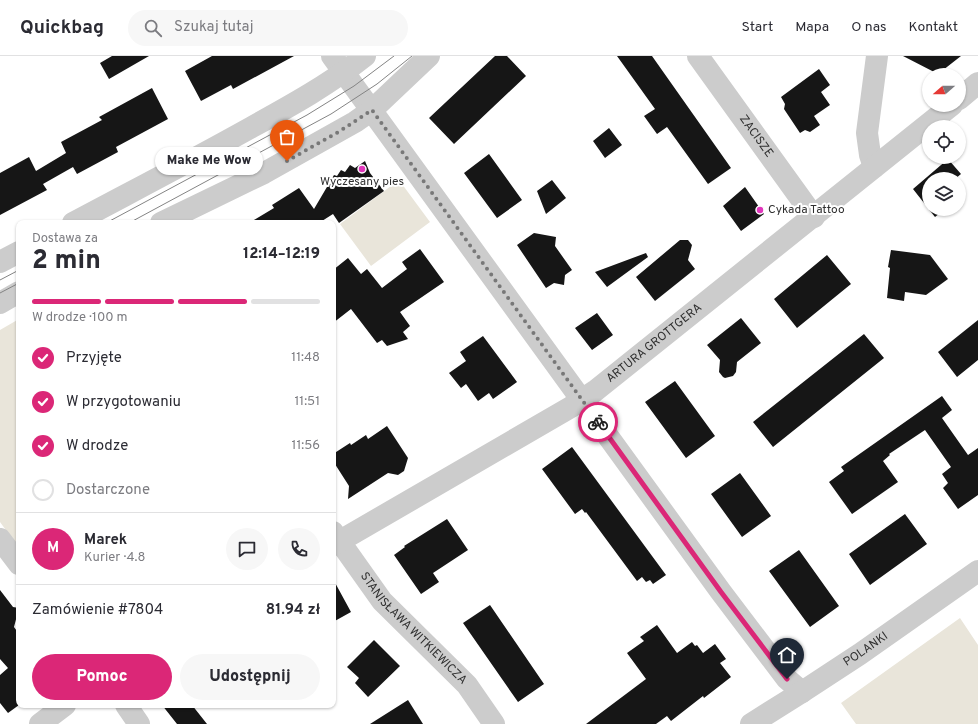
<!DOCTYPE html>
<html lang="pl">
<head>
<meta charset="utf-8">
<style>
  :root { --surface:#fff; --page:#f7f7f7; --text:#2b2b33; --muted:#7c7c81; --line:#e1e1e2; --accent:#db2777 }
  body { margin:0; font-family:Overpass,sans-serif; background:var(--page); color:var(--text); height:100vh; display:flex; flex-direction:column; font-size:15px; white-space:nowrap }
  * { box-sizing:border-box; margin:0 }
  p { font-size:13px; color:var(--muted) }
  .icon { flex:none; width:22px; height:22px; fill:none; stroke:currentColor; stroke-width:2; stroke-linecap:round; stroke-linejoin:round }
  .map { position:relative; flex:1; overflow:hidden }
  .drawer { position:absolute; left:16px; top:164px; width:320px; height:488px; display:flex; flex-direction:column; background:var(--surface); border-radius:8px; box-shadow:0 1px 3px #0004 }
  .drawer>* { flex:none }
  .needle { width:26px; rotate:250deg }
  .fabs { position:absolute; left:922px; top:12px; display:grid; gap:8px }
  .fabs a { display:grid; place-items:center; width:44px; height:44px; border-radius:50%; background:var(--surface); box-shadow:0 1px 3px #0004; font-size:20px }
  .pin { position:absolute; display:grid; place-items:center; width:34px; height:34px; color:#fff; margin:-41px -17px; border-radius:50% 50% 50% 0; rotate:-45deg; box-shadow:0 0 4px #0007 }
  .pin .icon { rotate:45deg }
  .courier { position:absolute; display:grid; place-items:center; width:40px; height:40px; margin:-20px; border:3px solid #db2777; border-radius:50%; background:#fff; color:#222; box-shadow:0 1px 5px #0007 }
  .bubble { position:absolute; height:28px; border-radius:14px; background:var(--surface); box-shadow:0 1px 3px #0004; font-size:13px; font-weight:800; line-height:28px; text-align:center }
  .head em { font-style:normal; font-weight:800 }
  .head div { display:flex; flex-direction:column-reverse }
  .head { display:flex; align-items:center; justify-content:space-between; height:68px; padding:0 16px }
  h1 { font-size:26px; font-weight:800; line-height:30px }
  .bar { display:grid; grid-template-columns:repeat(4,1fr); gap:6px 4px; align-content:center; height:48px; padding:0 16px }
  .bar i { height:5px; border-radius:3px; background:var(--line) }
  .bar .active { background:var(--accent) }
  .bar p { grid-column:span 4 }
  .line { display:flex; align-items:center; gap:10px; padding:0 16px; border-top:1px solid var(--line) }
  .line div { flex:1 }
  .round { display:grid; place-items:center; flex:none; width:42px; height:42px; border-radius:21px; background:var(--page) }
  ol { padding:0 16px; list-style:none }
  li { display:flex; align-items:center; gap:12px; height:44px }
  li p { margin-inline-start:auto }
  li .icon { padding:4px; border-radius:50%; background:var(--accent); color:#fff; stroke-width:4 }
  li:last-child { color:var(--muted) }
  li i { width:22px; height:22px; border:2px solid var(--line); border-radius:50% }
  .cta { display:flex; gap:8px; margin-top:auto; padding:8px 16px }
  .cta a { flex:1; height:46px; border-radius:24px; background:var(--accent); color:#fff; font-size:16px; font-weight:800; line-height:46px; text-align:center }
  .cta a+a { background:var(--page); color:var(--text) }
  header { display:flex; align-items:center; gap:24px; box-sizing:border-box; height:56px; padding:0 20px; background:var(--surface); border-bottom:1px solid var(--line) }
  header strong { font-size:19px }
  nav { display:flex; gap:22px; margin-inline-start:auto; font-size:14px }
  .search { width:280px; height:36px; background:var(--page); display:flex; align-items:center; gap:10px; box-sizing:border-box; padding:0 14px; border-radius:22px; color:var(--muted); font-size:15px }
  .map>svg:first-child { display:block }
  .green { fill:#e9e5da }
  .building { fill:#161616 }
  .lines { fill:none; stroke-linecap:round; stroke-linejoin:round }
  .minor { stroke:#ccc; stroke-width:22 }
  .tertiary { stroke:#ccc; stroke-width:22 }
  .tram { stroke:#848484; stroke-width:1 }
  .done { stroke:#787878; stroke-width:4; stroke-dasharray:0 7.2 }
  .route { stroke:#db2777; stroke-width:5 }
  .poi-dot { fill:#e136bc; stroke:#fff; stroke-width:1.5 }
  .labels { text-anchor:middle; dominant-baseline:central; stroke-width:4; stroke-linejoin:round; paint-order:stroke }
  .street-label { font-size:12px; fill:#2f2f2f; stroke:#fff }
  .poi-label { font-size:12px; fill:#2f2f2f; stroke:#fff }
</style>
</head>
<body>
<header>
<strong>Quickbag</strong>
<div class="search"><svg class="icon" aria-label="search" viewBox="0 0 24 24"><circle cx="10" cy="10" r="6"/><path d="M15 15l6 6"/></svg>Szukaj tutaj</div>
<nav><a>Start</a><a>Mapa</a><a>O nas</a><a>Kontakt</a></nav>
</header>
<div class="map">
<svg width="978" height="668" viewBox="0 0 978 668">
  <rect width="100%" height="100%" fill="#fff"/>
  <path class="green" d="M 399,124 L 430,166 L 371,210 L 340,168 Z
    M 19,263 L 19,492 L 0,466 L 0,274 Z
    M 960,562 L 978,589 L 978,668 L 856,668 L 841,647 Z"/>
  <path class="building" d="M 112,0 L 149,0 L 109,23 L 100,7 Z
    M 212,0 L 294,0 L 233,33 L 231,29 L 201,45 L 185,15 Z
    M 495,0 L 507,0 L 526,20 L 454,88 L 429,62 Z
    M 617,0 L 652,0 L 731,112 L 708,128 L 667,71 L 657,78 L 644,60 L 655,53 Z
    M 903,0 L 961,0 L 938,18 Z
    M 819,13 L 830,29 L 821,36 L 830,49 L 814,60 L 820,69 L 810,76 L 805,74 L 800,77 L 784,53 L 785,48 L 781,41 Z
    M 152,32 L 168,63 L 116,91 L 118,96 L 77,118 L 73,111 L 43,128 L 47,134 L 0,159 L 0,117 L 29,101 L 36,115 L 66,97 L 61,86 L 102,64 L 99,61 Z
    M 609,72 L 622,89 L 605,102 L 593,85 Z
    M 489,98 L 522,144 L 497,162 L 464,117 Z
    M 948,103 L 961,118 L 955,123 L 929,123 L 929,153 L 945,153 L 935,161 L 913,133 Z
    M 365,105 L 370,117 L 384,135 L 339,167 L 333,158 L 322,165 L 323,167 L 249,167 L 274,152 L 272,149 L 299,132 L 314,153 L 334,119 L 337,120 L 341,114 L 345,116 L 350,109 L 355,112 Z
    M 552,124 L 566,142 L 546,158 L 537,135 Z
    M 745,131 L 764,158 L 741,175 L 723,150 Z
    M 534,177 L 556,181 L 555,190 L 572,214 L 565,219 L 564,229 L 554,227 L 546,232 L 517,189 Z
    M 680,184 L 688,184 L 692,189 L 688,204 L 695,213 L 655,245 L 636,221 Z
    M 420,193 L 444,226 L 400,256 L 410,270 L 403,276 L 408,283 L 387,290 L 382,284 L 377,287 L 351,253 L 333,267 L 333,214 L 348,202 L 361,218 L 367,213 L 382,232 L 407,213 L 402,206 Z
    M 891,194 L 930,199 L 948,223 L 926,239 L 905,236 L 904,245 L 887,242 L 890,212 L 888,211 Z
    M 646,197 L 648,201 L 607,231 L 595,216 Z
    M 827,199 L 851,228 L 797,272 L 774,243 Z
    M 597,257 L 613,279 L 592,294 L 575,272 Z
    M 741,262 L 761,287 L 737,306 L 736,316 L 733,320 L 725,322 L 723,321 L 719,316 L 720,304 L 707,289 Z
    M 978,264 L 978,304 L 957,321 L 938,296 Z
    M 864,278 L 884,302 L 773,391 L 753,366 Z
    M 483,280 L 517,326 L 493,343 L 489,337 L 478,345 L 466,328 L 461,332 L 449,317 L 466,305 L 460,296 Z
    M 675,325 L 715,380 L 686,402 L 645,346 Z
    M 942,340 L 952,354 L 942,362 L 968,399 L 978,392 L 978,439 L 958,453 L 943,432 L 948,427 L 942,418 L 951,411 L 925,374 L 889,398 L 890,399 L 883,405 L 898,426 L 852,458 L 829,426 L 844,415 L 841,411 Z
    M 387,370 L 408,402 L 404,415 L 398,419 L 388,417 L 348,443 L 349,430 L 333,405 L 333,398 L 350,387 L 351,389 L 366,379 L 368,383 Z
    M 572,391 L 666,519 L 653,528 L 650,524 L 646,526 L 642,521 L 637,525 L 586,456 L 585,457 L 582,453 L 575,458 L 542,413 Z
    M 740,417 L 771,460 L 742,481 L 711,438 Z
    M 905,458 L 927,488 L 870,529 L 849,498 Z
    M 447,463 L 468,494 L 433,517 L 439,526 L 421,538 L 394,499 L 405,491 L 404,490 Z
    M 799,494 L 839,550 L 810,571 L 769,515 Z
    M 333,523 L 351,556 L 333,566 Z
    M 0,534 L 13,551 L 19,552 L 14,571 L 19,578 L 19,649 L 8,657 L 0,647 L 0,619 L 8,612 L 0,603 Z
    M 490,549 L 544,628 L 518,646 L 463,567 Z
    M 657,569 L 677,597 L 692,586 L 695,590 L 697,589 L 703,597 L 715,588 L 726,603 L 720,607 L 731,621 L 704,642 L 703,640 L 671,665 L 667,660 L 656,668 L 586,668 L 646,623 L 627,597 L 644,585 L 640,581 Z
    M 374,584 L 400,610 L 368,641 L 355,627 L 359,622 L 347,611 Z
    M 408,644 L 423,668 L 370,668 Z
    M 162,649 L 192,649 L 207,668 L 177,668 Z"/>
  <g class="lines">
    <g class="minor">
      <path d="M 332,0 L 721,536 L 787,623 L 802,636"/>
      <path id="s1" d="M 698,0 L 814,161"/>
      <path d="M 959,43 L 978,27"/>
      <path d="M 874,111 L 870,99 L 867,77 L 877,0"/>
      <path d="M 73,167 C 133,135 193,104 252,71 C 292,49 330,28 365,0"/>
      <path d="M 161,167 L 264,117 L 355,66 L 372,54 L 429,0"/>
      <path d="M 0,206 L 19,196"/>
      <path d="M 0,247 L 19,236"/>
      <path id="s2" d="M 333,476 L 382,545 L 467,629 L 494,668"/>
      <path d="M 0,483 L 19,508"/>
      <path id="s3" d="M 333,489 L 571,351 L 595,335 L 952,49"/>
      <path d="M 126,649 L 139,668"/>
      <path d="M 40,668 L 65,649"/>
    </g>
    <path class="tertiary" id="s4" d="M 751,668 L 802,636 L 860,598 L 978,515"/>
    <path class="tram" d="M 106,167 L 307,59 L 354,30 L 394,0
      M 129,167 L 331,58 L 377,28 L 412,0
      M 0,224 L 19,214
      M 0,237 L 19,227"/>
  </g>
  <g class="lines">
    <path class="done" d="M 287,105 L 340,75 L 372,54 L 598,366"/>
    <path class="route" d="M 598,366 L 721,536 L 787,623"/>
  </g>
  <g class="poi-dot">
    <circle cx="362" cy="113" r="4"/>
    <circle cx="760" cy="154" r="4"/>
  </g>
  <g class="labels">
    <g class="street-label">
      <text stroke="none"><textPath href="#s1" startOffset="99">ZACISZE</textPath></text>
      <text stroke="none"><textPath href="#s3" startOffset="380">ARTURA GROTTGERA</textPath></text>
      <text stroke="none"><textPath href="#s2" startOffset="126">STANISŁAWA WITKIEWICZA</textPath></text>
      <text stroke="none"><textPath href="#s4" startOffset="137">POLANKI</textPath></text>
    </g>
    <g class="poi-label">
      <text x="362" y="126">Wyczesany pies</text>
      <text x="768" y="154" text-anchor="start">Cykada Tattoo</text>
    </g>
  </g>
</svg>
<div class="fabs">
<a><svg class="needle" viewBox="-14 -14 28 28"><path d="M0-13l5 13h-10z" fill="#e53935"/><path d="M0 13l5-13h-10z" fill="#7c7c81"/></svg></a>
<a><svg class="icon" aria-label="locate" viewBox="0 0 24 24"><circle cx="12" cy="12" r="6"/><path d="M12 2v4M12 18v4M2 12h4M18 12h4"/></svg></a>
<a><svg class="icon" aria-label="layers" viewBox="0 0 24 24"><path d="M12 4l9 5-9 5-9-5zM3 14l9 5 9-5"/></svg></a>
</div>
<div class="pin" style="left:287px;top:105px;background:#ea580c"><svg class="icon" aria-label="bag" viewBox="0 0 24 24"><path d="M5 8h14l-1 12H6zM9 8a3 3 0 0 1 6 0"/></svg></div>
<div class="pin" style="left:787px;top:623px;background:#1f2937"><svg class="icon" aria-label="home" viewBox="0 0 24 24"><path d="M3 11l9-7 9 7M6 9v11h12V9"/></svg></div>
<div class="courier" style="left:598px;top:366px"><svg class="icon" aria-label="bike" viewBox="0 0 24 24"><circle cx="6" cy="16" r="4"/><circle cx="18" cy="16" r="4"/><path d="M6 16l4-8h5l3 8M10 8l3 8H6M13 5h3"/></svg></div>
<div class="bubble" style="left:155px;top:91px;width:108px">Make Me Wow</div>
<section class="drawer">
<div class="head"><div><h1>2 min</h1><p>Dostawa za</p></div><em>12:14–12:19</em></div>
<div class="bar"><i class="active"></i><i class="active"></i><i class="active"></i><i></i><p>W drodze · 100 m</p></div>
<ol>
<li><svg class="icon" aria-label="check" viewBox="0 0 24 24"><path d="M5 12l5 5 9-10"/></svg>Przyjęte<p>11:48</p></li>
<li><svg class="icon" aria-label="check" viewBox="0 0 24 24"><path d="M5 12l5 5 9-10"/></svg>W przygotowaniu<p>11:51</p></li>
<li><svg class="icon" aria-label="check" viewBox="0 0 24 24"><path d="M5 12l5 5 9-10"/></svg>W drodze<p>11:56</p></li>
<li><i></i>Dostarczone</li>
</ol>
<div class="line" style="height:72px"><b class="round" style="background:var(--accent);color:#fff">M</b><div><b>Marek</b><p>Kurier · 4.8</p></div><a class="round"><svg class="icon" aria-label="chat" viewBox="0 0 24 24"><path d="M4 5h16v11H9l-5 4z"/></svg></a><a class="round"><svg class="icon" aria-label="phone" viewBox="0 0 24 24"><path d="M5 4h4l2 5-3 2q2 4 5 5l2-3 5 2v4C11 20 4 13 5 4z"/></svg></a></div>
<div class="line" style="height:52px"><div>Zamówienie #7804</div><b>81.94 zł</b></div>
<div class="cta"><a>Pomoc</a><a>Udostępnij</a></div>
</section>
</div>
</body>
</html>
